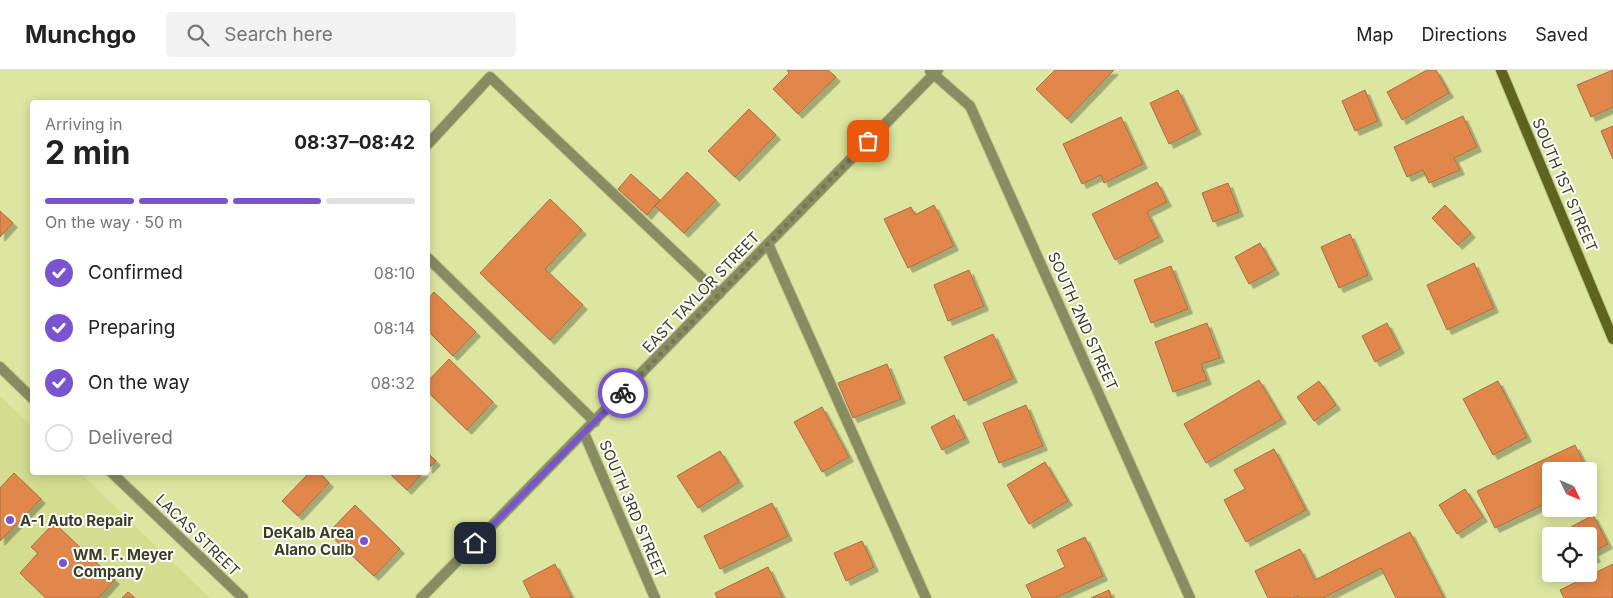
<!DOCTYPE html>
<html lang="en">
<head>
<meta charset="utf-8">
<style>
  :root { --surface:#fff; --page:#f2f2f2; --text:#222; --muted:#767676; --line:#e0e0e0; --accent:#7a54ce }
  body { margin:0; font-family:Inter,sans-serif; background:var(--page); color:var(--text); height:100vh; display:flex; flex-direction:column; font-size:19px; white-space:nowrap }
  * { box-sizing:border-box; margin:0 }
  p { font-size:16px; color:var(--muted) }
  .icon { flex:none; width:28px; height:28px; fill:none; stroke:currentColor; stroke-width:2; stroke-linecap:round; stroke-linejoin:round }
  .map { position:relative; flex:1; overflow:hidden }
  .sheet { position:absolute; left:30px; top:30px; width:400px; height:375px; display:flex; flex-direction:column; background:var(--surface); border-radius:5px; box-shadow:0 2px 12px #0003 }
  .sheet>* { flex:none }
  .needle { width:32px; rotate:134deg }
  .controls { position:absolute; left:1542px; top:392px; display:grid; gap:10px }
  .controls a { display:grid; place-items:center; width:55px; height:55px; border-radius:5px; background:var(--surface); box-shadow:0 2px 12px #0003; font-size:25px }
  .pin { position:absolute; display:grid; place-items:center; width:42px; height:42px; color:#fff; margin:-21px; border-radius:10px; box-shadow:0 2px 8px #0006 }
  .courier { position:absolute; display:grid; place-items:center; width:50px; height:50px; margin:-25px; border:4px solid #7a54ce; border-radius:50%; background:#fff; color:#222; box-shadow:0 1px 6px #0007 }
  .headline em { font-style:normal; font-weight:700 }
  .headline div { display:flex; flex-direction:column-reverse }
  .headline { display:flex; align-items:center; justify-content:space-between; height:85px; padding:0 15px }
  h1 { font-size:32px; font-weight:700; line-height:38px }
  .bar { display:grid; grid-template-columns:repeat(4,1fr); gap:8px 5px; align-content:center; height:60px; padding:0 15px }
  .bar i { height:6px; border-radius:4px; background:var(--line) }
  .bar .selected { background:var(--accent) }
  .bar p { grid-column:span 4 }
  ol { padding:0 15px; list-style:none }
  li { display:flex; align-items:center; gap:15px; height:55px }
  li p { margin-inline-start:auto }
  li .icon { padding:5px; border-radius:50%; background:var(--accent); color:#fff; stroke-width:4 }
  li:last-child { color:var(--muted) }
  li i { width:28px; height:28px; border:2px solid var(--line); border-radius:50% }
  header { display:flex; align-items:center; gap:30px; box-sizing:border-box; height:70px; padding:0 25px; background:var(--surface); border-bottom:1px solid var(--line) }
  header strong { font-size:24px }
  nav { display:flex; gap:28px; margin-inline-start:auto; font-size:18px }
  .search { width:350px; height:45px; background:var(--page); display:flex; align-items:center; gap:12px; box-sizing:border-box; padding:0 18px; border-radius:5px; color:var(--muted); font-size:19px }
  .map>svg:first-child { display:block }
  .built { fill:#d3dc8f }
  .building { fill:#e08748; stroke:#a76e47; filter:url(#shadow) }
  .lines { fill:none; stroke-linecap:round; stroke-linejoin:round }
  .lane-casing { stroke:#bcc487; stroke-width:12 }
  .street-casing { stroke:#bcc487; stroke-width:12 }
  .secondary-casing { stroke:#bcc487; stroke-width:12 }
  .lane { stroke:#878c62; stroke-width:10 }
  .street { stroke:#878c62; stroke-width:10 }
  .secondary { stroke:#5e641f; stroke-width:10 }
  .done { stroke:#73784d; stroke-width:5; stroke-dasharray:0 9 }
  .route { stroke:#7a54ce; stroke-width:6 }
  .poi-dot { fill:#7a54ce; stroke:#fff; stroke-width:2 }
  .labels { text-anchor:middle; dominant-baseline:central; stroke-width:4; stroke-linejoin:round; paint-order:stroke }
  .street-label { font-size:15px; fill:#3a3d21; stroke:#fff }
  .poi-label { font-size:15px; font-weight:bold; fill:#3a3d21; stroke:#fff; text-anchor:start }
</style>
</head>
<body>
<header>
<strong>Munchgo</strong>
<div class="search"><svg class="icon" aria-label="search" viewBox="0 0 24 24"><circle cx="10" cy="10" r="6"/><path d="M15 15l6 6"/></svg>Search here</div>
<nav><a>Map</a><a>Directions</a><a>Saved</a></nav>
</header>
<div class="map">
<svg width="1613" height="528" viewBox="0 0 1613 528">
  <defs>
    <filter id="shadow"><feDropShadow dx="4.5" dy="4.5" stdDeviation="0" flood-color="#0004"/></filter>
  </defs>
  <rect width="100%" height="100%" fill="#dde6a0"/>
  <path class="built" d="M 0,326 L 32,357 L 32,402 L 80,403 L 210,528 L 0,528 Z"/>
  <path class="building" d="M 787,0 L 828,0 L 836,7 L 798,44 L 773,19 L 789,3 Z
    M 1055,0 L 1114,0 L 1067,49 L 1036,19 Z
    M 1427,0 L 1436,0 L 1449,23 L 1402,50 L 1387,22 Z
    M 1613,0 L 1613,37 L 1591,47 L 1577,15 Z
    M 1178,20 L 1197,60 L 1169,74 L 1150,33 Z
    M 1365,20 L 1378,51 L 1355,61 L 1342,31 Z
    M 749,39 L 776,65 L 735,107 L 708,81 Z
    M 1463,46 L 1477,77 L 1454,88 L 1460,100 L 1429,113 L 1423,100 L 1407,107 L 1394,77 Z
    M 1121,47 L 1143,94 L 1104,113 L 1101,105 L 1082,114 L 1063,74 Z
    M 1613,56 L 1613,89 L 1601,61 Z
    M 687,102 L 716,130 L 684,163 L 655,136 Z
    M 631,104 L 660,130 L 647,145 L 618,119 Z
    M 1157,112 L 1167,132 L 1147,142 L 1159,167 L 1115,190 L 1092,144 Z
    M 1228,113 L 1239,142 L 1213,152 L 1202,123 Z
    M 550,129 L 582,160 L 545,199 L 583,235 L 550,270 L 480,203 Z
    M 934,135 L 954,176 L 908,198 L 884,149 L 911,137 L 915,145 Z
    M 1445,135 L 1471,163 L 1458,175 L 1432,148 Z
    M 0,141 L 13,153 L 0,167 Z
    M 1350,164 L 1368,205 L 1339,218 L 1321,177 Z
    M 1260,173 L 1275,200 L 1249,214 L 1235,187 Z
    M 1474,193 L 1494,238 L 1447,260 L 1427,215 Z
    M 1171,196 L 1188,239 L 1151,253 L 1134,210 Z
    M 969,200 L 984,236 L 948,251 L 934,215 Z
    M 434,222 L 476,262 L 453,286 L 428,261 L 428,229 Z
    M 1207,253 L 1220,288 L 1201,294 L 1207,310 L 1173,322 L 1155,272 Z
    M 1387,253 L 1400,279 L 1375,292 L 1362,266 Z
    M 993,264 L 1013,308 L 964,331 L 944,287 Z
    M 449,289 L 493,332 L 467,360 L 428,322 L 428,311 Z
    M 887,294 L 901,329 L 853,348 L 838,313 Z
    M 1259,310 L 1282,349 L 1206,393 L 1184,354 Z
    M 1319,311 L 1336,335 L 1314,351 L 1297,327 Z
    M 1498,311 L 1527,367 L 1493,385 L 1463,329 Z
    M 1026,335 L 1043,376 L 999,393 L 983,353 Z
    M 822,337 L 849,387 L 822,402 L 794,352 Z
    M 954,345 L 965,368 L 942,380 L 931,357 Z
    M 1575,375 L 1588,401 L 1551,401 L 1551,431 L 1495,458 L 1477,421 Z
    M 1274,379 L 1306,440 L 1246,472 L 1224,430 L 1245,419 L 1234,400 Z
    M 720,381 L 739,412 L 698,438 L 677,406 Z
    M 428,383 L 436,391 L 428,399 Z
    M 1045,392 L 1068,431 L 1029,454 L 1007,415 Z
    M 310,402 L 319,402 L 329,413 L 298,446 L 282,431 Z
    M 388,402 L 424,402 L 407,420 Z
    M 14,403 L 41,429 L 0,471 L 0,418 Z
    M 1465,419 L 1483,447 L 1457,464 L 1439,435 Z
    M 772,433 L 788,466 L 720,499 L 704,466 Z
    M 355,435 L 400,479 L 374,506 L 328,463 Z
    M 1593,445 L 1608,474 L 1593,482 L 1596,487 L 1589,491 L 1589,466 L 1561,466 L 1560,463 Z
    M 54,453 L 115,510 L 98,528 L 46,528 L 20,503 L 38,483 L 31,477 Z
    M 1410,462 L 1444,528 L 1396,528 L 1381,498 L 1323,528 L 1298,528 L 1297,526 L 1293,528 L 1268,528 L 1255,501 L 1300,479 L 1315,510 Z
    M 1085,467 L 1103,506 L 1055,528 L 1032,528 L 1026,515 L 1065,497 L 1057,480 Z
    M 862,471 L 874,497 L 846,511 L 834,483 Z
    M 555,494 L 572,528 L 531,528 L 523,511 Z
    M 1613,494 L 1613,528 L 1564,528 L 1560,520 Z
    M 768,497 L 783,528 L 717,528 L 715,523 Z
    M 1109,520 L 1112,528 L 1091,528 Z
    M 128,522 L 135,528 L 122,528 Z"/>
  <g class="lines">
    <g class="lane-casing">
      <path id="lane" d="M 428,74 L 490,7 L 719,224
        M 768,174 L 926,528
        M 428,188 L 595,352"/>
    </g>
    <g class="street-casing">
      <path id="street" d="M 930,1 L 970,36 L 1190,528
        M 0,297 L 32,328
        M 584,363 L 655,528
        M 111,402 L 243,528
        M 421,528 L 938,0"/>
    </g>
    <g class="secondary-casing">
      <path id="secondary" d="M 1501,0 L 1613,269"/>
    </g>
    <use href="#lane" class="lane"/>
    <use href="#street" class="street"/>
    <use href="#secondary" class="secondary"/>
  </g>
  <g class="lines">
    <path class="done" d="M 623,323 L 868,71"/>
    <path class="route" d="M 475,473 L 623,323"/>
  </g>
  <g class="poi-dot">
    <circle cx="10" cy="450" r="5"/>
    <circle cx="364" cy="471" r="5"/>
    <circle cx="63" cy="493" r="5"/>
  </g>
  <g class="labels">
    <g class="street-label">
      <text transform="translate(1565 115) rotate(67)">SOUTH 1ST STREET</text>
      <text transform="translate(701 222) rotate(-46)">EAST TAYLOR STREET</text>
      <text transform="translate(1083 251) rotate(66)">SOUTH 2ND STREET</text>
      <text transform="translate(633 439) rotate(67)">SOUTH 3RD STREET</text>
      <text transform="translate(198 465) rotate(44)">LACAS STREET</text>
    </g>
    <g class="poi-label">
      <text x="20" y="450">A-1 Auto Repair</text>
      <text x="354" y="462" text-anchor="end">DeKalb Area<tspan x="354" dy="17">Alano Culb</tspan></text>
      <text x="73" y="484">WM. F. Meyer<tspan x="73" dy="17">Company</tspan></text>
    </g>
  </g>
</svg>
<div class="controls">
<a><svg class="needle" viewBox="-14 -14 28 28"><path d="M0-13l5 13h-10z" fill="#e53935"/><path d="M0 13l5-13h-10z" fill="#767676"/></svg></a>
<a><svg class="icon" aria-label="locate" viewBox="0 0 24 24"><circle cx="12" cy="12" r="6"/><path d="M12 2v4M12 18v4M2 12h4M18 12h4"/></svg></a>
</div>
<div class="pin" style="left:868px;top:71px;background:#ea580c"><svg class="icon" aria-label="bag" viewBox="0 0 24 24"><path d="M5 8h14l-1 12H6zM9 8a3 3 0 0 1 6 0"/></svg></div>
<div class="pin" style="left:475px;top:473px;background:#1f2937"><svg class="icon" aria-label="home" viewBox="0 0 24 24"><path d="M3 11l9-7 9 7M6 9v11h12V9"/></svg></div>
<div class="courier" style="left:623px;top:323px"><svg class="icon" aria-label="bike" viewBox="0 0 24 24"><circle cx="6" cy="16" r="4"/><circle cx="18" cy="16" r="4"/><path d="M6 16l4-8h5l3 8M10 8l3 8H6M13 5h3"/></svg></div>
<section class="sheet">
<div class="headline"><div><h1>2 min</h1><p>Arriving in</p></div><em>08:37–08:42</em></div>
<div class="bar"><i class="selected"></i><i class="selected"></i><i class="selected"></i><i></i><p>On the way · 50 m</p></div>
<ol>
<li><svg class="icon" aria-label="check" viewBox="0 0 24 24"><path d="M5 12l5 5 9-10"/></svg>Confirmed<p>08:10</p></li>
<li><svg class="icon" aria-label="check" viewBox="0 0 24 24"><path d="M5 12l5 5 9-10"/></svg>Preparing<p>08:14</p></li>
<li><svg class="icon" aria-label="check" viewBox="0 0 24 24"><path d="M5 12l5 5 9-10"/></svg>On the way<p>08:32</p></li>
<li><i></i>Delivered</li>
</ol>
</section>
</div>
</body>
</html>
